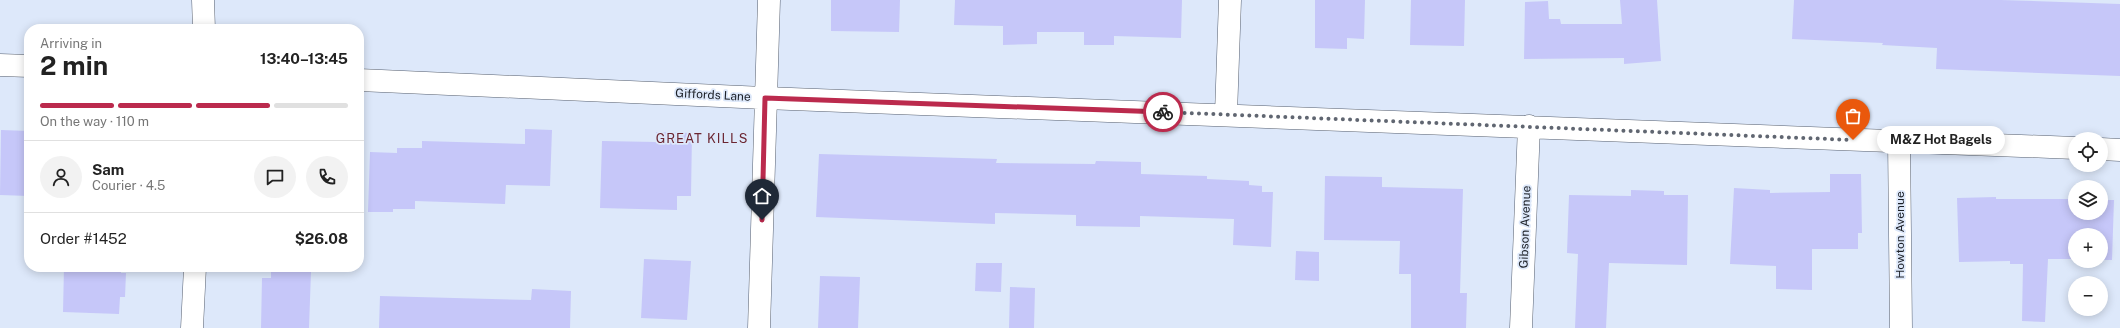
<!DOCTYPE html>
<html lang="en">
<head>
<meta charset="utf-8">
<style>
  :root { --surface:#fff; --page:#f2f2f2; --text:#222; --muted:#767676; --line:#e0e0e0; --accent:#bb2a4d }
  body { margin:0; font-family:"Public Sans",sans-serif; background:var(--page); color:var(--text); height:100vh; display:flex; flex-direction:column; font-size:15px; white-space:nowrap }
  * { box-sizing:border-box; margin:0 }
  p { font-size:13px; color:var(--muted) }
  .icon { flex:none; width:22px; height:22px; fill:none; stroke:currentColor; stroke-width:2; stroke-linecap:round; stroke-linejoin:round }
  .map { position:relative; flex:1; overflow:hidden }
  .details { position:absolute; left:24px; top:24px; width:340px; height:248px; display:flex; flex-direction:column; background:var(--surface); border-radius:16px; box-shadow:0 2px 10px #0003 }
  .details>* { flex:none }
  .controls { position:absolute; left:2068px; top:132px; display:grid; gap:8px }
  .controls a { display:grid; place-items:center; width:40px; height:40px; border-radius:50%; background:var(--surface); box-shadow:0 2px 10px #0003; font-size:20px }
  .pin { position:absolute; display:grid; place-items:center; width:34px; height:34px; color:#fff; margin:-41px -17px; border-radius:50% 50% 50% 0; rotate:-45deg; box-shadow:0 0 4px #0007 }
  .pin .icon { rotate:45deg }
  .courier { position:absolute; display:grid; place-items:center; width:40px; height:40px; margin:-20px; border:3px solid #bb2a4d; border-radius:50%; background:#fff; color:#222; box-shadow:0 1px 5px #0007 }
  .bubble { position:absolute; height:28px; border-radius:14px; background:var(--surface); box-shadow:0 2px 10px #0003; font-size:13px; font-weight:700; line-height:28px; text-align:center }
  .headline em { font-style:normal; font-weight:700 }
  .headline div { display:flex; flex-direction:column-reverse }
  .headline { display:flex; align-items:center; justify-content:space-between; height:68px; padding:0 16px }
  h1 { font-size:26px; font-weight:700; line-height:30px }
  .bar { display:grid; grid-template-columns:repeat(4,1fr); gap:6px 4px; align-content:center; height:48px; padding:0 16px }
  .bar i { height:5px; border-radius:3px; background:var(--line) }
  .bar .current { background:var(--accent) }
  .bar p { grid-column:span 4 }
  .line { display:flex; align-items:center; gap:10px; padding:0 16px; border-top:1px solid var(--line) }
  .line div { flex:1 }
  .round { display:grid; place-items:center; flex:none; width:42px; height:42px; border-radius:21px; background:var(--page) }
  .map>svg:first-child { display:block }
  .building { fill:#c6c7f9 }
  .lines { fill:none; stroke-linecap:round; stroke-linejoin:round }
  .minor-casing { stroke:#576070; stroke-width:23 }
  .minor { stroke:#fff; stroke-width:22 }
  .done { stroke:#606671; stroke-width:4; stroke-dasharray:0 7.2 }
  .route { stroke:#bb2a4d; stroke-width:5 }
  .labels { text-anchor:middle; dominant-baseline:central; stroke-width:3.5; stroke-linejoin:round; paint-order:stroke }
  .street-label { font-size:12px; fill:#1c2027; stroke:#dde8fa }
  .neighbourhood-label { font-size:13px; letter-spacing:1px; fill:#6b2531; stroke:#dde8fa }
</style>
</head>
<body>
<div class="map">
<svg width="2120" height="328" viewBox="0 0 2120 328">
  <rect width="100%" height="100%" fill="#dde8fa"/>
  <path class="building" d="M 831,0 L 900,0 L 899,32 L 831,31 Z
    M 955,0 L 1182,0 L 1181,38 L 1114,36 L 1114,45 L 1084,45 L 1084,32 L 1037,32 L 1037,44 L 1003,45 L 1003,26 L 954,25 Z
    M 1315,0 L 1365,0 L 1364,39 L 1347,38 L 1347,49 L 1315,48 Z
    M 1411,0 L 1465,0 L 1464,46 L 1410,45 Z
    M 1620,0 L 1657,0 L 1661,61 L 1624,64 L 1624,58 L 1524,59 L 1525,2 L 1548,1 L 1549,19 L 1560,19 L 1561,24 L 1622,24 Z
    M 1794,0 L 2001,0 L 2120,4 L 2120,76 L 1936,69 L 1937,48 L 1882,45 L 1883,43 L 1792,39 Z
    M 525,129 L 552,130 L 550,186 L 506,185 L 505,204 L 415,201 L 415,209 L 393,209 L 393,212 L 368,212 L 370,152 L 397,153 L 397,148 L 422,148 L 422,141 L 525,144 Z
    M 1,130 L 29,131 L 29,196 L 0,195 Z
    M 656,132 L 692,133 L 691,196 L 677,196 L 677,210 L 600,208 L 602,141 L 656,142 Z
    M 819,154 L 997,159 L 996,163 L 1095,164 L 1096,161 L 1141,162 L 1141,174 L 1207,176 L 1207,179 L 1249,181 L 1249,185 L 1262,186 L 1262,192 L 1273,192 L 1271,247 L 1233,245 L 1234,219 L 1140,216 L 1140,227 L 1076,226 L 1076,215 L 995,213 L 995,224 L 816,217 Z
    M 1830,174 L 1861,174 L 1862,233 L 1858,233 L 1858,249 L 1812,249 L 1812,290 L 1776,289 L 1776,266 L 1730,264 L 1734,188 L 1770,190 L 1770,193 L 1830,192 Z
    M 1325,176 L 1382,177 L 1382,187 L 1463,189 L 1460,293 L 1467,293 L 1466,328 L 1411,328 L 1411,274 L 1399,274 L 1400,241 L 1324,240 Z
    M 1631,190 L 1664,191 L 1664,195 L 1688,195 L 1687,265 L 1609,263 L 1606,328 L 1575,328 L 1578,254 L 1567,253 L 1569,195 L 1631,196 Z
    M 1996,197 L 1996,199 L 2075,199 L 2075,213 L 2101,213 L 2101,200 L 2114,200 L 2112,260 L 2101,260 L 2101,235 L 2075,235 L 2075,259 L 2048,259 L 2045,322 L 2022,321 L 2023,264 L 2010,264 L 2010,261 L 1959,262 L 1957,198 Z
    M 1296,251 L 1319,252 L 1319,281 L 1295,280 Z
    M 644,259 L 691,261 L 687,320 L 641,318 Z
    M 976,263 L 1002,263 L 1001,292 L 975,291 Z
    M 64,267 L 121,267 L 121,273 L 126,273 L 125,297 L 120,297 L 119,314 L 63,312 Z
    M 271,270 L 311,271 L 309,328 L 261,328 L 262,278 L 271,278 Z
    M 820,276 L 860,277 L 858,328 L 818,328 Z
    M 1010,287 L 1035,288 L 1034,328 L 1009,328 Z
    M 532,289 L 571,291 L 570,328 L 379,328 L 380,296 L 531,300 Z"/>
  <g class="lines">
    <g class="minor-casing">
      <path id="minor" d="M 203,0 L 204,29
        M 0,65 L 29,66
        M 359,80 L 765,98 L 2075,148
        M 1226,114 L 1230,0
        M 1899,141 L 1901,328
        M 2101,149 L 2120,150
        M 192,328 L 195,267
        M 759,328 L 769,0
        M 1521,328 L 1529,126"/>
    </g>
    <use href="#minor" class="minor"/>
  </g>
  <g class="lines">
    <path class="done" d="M 1163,112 L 1853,140"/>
    <path class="route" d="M 762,220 L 765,98 L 1163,112"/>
  </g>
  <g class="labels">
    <g class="street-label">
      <text transform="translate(713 95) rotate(3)">Giffords Lane</text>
      <text transform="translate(1525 227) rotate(-88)">Gibson Avenue</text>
      <text transform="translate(1900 235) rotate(-90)">Howton Avenue</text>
    </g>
    <g class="neighbourhood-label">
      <text x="702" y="138">GREAT KILLS</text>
    </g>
  </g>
</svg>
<div class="controls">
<a><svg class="icon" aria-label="locate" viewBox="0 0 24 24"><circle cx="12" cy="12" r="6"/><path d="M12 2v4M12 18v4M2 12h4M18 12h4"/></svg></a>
<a><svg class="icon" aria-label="layers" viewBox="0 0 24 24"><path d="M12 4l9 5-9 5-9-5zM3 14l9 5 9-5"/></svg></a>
<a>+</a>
<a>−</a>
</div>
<div class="pin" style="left:1853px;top:140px;background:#ea580c"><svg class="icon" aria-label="bag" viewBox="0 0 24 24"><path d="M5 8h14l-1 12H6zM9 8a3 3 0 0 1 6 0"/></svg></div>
<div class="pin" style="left:762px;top:220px;background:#1f2937"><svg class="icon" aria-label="home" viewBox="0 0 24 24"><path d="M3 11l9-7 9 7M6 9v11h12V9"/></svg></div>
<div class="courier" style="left:1163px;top:112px"><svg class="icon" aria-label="bike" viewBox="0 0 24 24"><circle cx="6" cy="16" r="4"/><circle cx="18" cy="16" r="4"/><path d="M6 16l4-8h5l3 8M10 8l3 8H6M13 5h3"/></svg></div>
<div class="bubble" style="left:1877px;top:126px;width:128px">M&amp;Z Hot Bagels</div>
<section class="details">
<div class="headline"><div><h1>2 min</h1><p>Arriving in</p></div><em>13:40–13:45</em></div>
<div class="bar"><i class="current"></i><i class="current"></i><i class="current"></i><i></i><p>On the way · 110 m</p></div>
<div class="line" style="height:72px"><a class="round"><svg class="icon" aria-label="person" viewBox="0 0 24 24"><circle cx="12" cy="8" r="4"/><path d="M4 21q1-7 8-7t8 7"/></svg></a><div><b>Sam</b><p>Courier · 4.5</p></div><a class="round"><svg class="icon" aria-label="chat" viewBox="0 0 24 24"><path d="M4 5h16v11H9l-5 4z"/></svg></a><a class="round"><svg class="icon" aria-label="phone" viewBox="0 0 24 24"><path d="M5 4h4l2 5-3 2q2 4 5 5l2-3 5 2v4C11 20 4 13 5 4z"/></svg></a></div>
<div class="line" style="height:52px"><div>Order #1452</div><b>$26.08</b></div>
</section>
</div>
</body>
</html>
